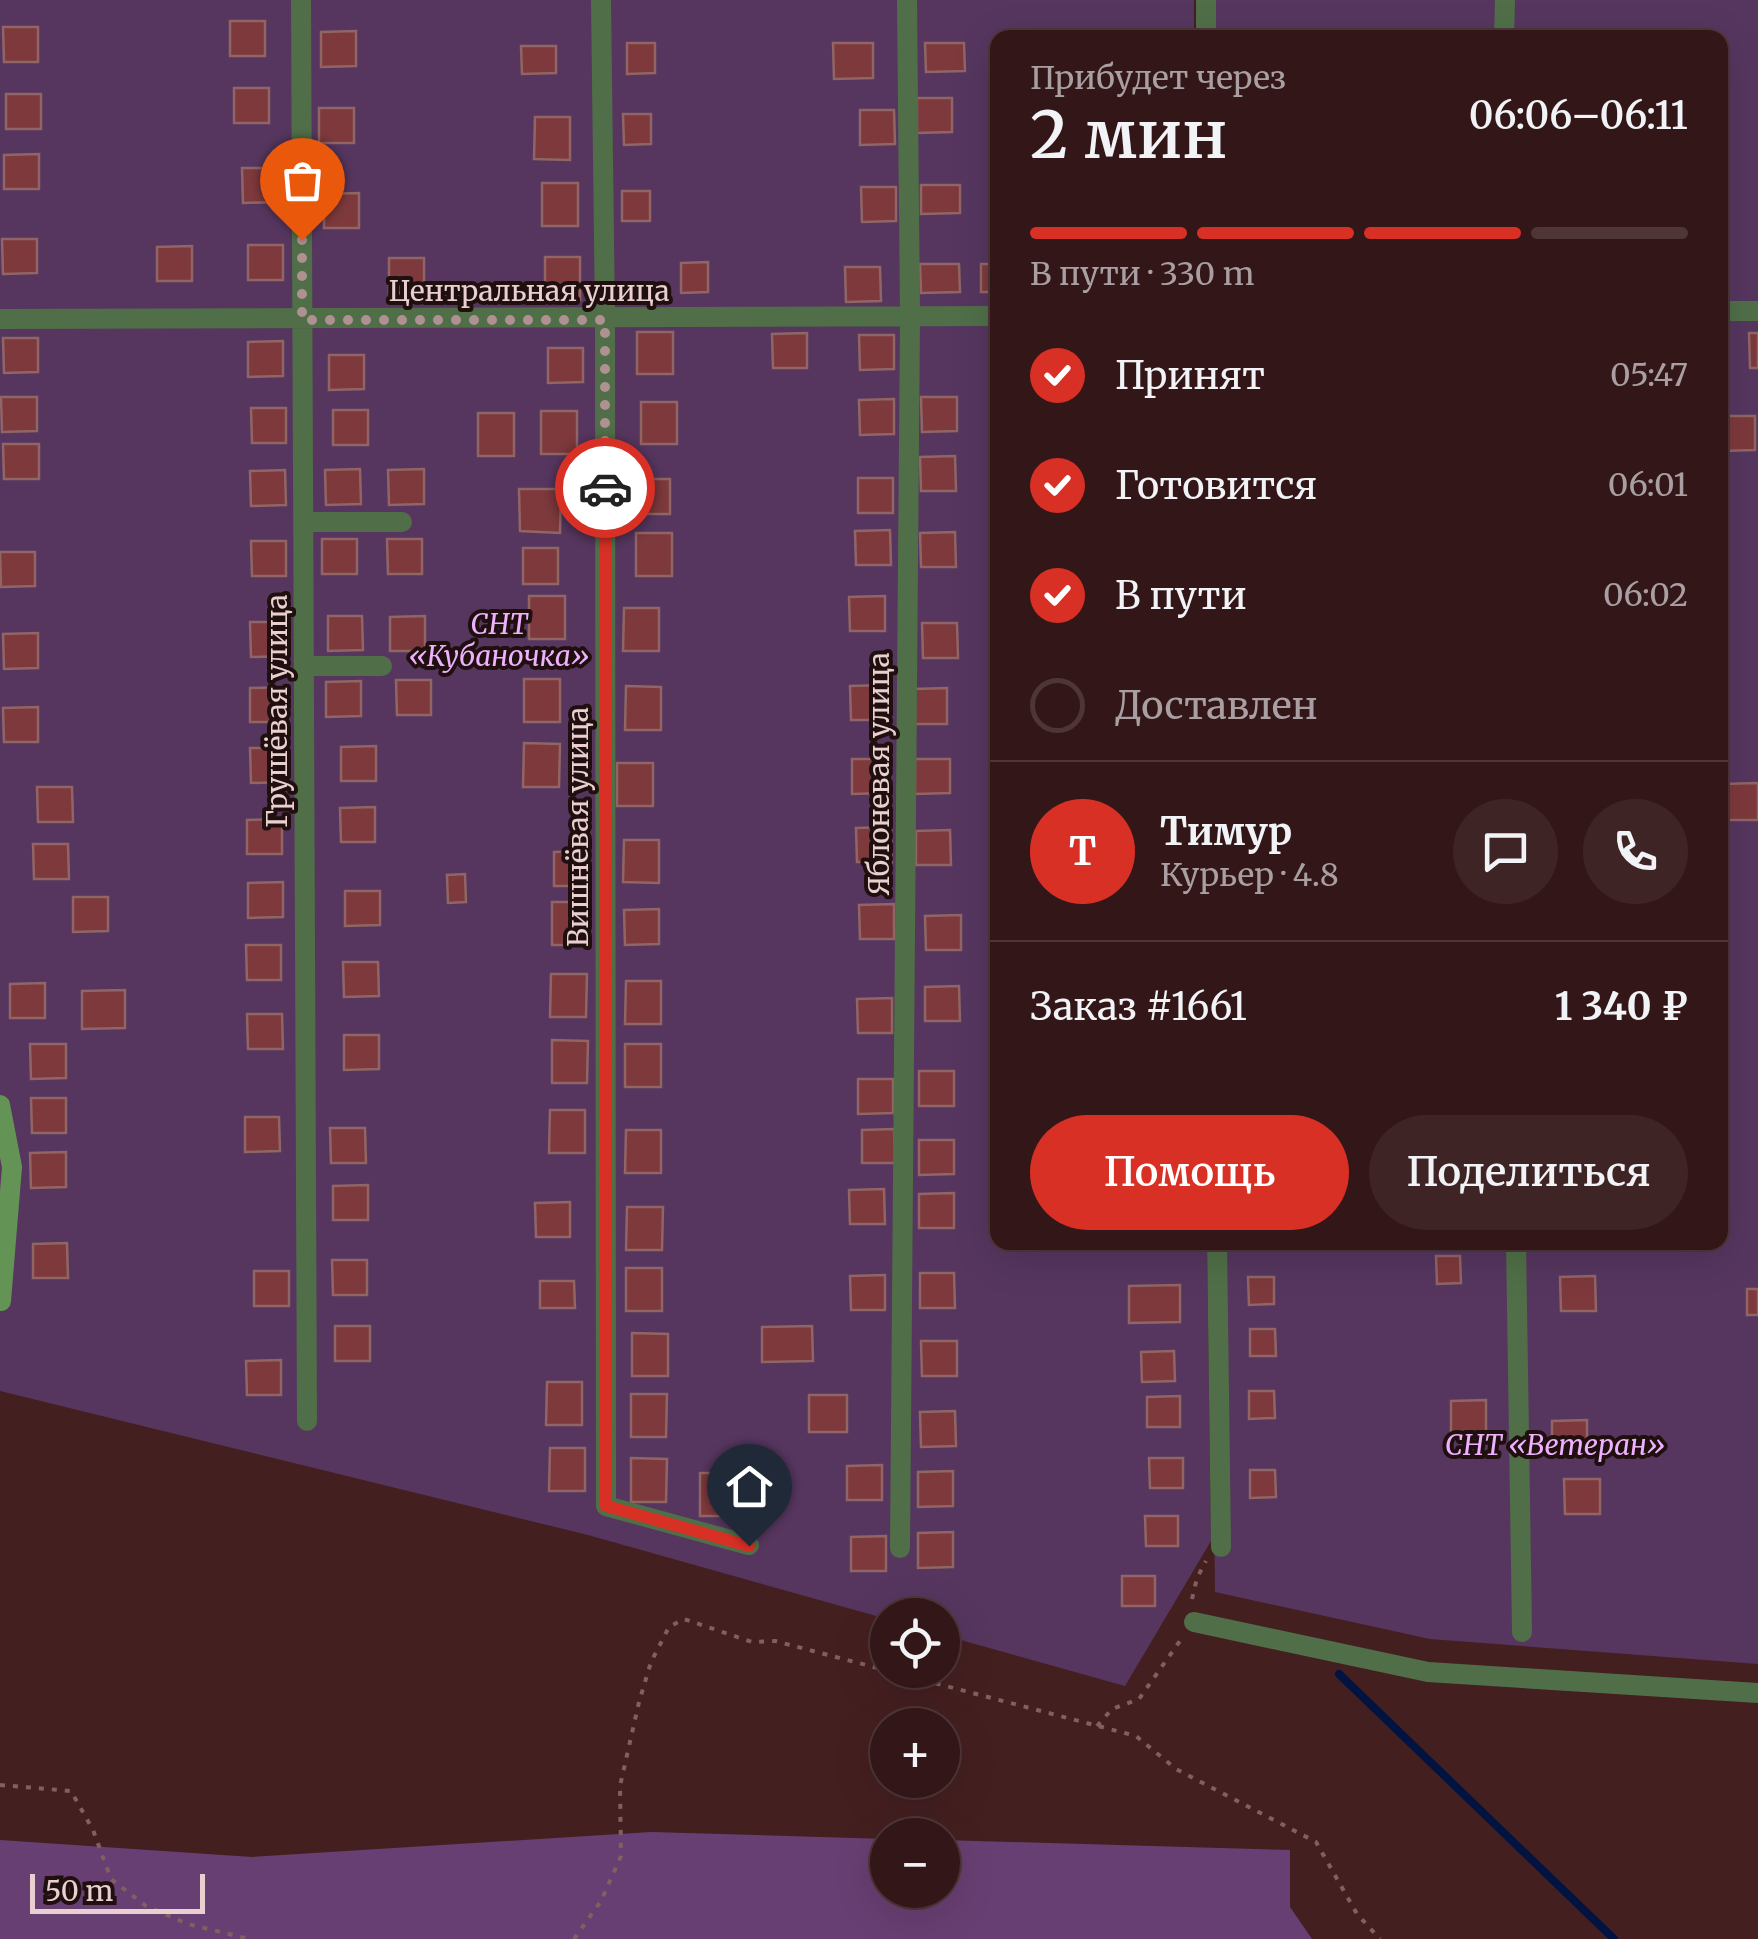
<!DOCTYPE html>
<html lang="ru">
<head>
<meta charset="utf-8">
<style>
  :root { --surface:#331718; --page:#3e2425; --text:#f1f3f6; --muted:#a99fa2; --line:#4e3637; --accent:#d93025 }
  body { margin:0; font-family:Merriweather,serif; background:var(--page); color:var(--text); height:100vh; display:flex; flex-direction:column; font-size:38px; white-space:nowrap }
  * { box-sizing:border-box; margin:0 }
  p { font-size:32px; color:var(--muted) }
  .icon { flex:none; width:55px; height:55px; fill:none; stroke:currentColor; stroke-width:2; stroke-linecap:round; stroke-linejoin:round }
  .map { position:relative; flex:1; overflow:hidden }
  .side { position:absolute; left:990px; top:30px; width:738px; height:1220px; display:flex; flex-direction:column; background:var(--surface); border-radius:20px; box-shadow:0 10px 40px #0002,0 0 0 2px var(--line) }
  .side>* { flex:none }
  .tools { position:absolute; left:870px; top:1598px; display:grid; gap:20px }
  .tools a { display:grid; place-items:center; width:90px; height:90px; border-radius:50%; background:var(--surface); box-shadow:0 10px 40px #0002,0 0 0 2px var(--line); font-size:50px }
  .scale { position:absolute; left:30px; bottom:25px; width:175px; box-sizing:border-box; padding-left:10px; border:5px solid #e9cfcf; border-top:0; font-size:28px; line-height:35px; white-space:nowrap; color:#e9cfcf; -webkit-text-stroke:8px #200f0f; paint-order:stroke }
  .pin { position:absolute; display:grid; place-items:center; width:85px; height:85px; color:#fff; margin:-102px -42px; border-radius:50% 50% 50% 0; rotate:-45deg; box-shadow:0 0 10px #0007 }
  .pin .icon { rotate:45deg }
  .courier { position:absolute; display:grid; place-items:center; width:100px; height:100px; margin:-50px; border:8px solid #d93025; border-radius:50%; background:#fff; color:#222; box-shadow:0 2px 12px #0007 }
  .overview em { font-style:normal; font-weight:600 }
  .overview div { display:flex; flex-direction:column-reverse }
  .overview { display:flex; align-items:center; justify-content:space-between; height:170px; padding:0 40px }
  h1 { font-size:65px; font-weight:600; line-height:75px }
  .bar { display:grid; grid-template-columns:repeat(4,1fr); gap:15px 10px; align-content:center; height:120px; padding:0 40px }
  .bar i { height:12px; border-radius:8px; background:var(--line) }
  .bar .active { background:var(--accent) }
  .bar p { grid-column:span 4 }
  .line { display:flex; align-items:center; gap:25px; padding:0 40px; border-top:2px solid var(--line) }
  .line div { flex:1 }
  .round { display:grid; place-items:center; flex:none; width:105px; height:105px; border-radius:52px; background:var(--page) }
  ol { padding:0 40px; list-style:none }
  li { display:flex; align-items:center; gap:30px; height:110px }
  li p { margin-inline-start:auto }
  li .icon { padding:10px; border-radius:50%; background:var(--accent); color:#fff; stroke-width:4 }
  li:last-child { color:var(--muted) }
  li i { width:55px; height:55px; border:5px solid var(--line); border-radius:50% }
  .primary-button { display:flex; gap:20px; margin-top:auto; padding:20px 40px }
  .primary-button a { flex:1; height:115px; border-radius:60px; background:var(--accent); color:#fff; font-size:40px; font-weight:600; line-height:115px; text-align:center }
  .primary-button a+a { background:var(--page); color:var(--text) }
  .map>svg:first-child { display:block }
  .green { fill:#56365f }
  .forest { fill:#683f72 }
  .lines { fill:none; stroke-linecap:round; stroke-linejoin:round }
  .stream { stroke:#001341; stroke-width:8 }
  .building { fill:#7d393c; stroke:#916565; stroke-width:2.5 }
  .path { stroke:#816061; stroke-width:4; stroke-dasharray:5 8; stroke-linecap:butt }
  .street { stroke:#506f48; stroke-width:20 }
  .secondary { stroke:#639455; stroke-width:20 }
  .done { stroke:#af9192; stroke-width:10; stroke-dasharray:0 18 }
  .route { stroke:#d93025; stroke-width:12 }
  .labels { text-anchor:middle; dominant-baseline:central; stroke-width:8; stroke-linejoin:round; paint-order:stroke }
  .street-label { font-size:28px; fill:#e9cfcf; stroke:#200f0f }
  .park-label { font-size:28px; font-style:italic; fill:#eeb1fe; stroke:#200f0f }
</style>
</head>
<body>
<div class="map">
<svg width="1758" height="1939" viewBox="0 0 1758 1939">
  <rect width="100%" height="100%" fill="#441f20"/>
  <path class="green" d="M 0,0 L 1194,0 L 1194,37 L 998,38 L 998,1242 L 1207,1243 L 1211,1541 L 1125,1686 L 943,1635 L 942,1615 L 888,1615 L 887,1619 L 588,1535 L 0,1391 Z
    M 1199,0 L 1758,0 L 1758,1664 L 1430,1639 L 1215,1592 L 1211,1243 L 1720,1242 L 1720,38 L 1199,37 Z"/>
  <path class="forest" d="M 651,1832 L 887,1839 L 888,1890 L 942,1890 L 943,1840 L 1290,1850 L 1290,1907 L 1312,1939 L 0,1939 L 0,1840 L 252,1857 Z"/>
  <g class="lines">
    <path class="stream" d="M 1339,1674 L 1614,1939"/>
  </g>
  <path class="building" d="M 230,21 L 265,21 L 265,56 L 230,56 Z
    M 3,27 L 38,27 L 38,62 L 4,62 Z
    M 356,31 L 356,66 L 321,67 L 321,32 Z
    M 627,43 L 655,43 L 655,73 L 627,74 Z
    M 833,43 L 873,43 L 873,78 L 834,79 Z
    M 925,43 L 964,43 L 965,71 L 926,72 Z
    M 521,46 L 556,46 L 556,73 L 522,74 Z
    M 234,88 L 269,88 L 269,123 L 234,123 Z
    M 6,94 L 41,94 L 41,129 L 6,129 Z
    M 917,98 L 952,98 L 952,132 L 917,133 Z
    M 319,108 L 354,108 L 354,143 L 319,143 Z
    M 860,110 L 894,110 L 895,144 L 860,145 Z
    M 623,114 L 651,114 L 651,144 L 624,145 Z
    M 535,117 L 570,117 L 570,160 L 534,159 Z
    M 39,154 L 39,189 L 4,189 L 4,155 Z
    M 242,168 L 277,168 L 277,202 L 243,203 Z
    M 542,183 L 578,183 L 578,226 L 542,226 Z
    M 921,185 L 960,185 L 960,213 L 921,214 Z
    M 861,187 L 896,187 L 896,221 L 862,222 Z
    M 622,191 L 650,191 L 650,221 L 622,221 Z
    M 359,193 L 359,228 L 324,228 L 324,194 Z
    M 2,239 L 37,239 L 37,273 L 3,274 Z
    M 248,245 L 283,245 L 283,280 L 248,280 Z
    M 192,246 L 192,281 L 157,281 L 157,247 Z
    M 545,257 L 580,257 L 580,300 L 545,299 Z
    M 389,258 L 424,258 L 424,292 L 389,293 Z
    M 708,262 L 708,292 L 681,293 L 681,263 Z
    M 920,264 L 959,264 L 960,292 L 921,293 Z
    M 981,264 L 998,264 L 998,292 L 981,292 Z
    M 845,267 L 880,267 L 881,301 L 846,302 Z
    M 990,328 L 998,328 L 998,363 L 990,363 Z
    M 637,332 L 673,332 L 673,374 L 637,374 Z
    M 807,333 L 807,368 L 773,368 L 772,334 Z
    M 1749,333 L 1758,333 L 1758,368 L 1750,368 Z
    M 859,335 L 894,335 L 894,369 L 860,370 Z
    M 3,338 L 38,338 L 38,372 L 4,373 Z
    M 283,341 L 283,376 L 248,377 L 248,342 Z
    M 548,348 L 583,348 L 583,382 L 548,383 Z
    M 329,355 L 364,355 L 364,389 L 329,390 Z
    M 1,397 L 37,397 L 37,431 L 2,432 Z
    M 921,397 L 957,397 L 957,431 L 922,432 Z
    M 894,399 L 894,434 L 860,435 L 859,400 Z
    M 641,402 L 677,402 L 677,444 L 641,444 Z
    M 251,408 L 286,408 L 286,443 L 252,443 Z
    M 333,410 L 368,410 L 368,445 L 333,445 Z
    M 541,411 L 577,411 L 577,454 L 541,454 Z
    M 478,413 L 514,413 L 514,456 L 478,456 Z
    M 1720,416 L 1755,416 L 1755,450 L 1721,451 Z
    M 3,444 L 39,444 L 39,479 L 4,479 Z
    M 955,456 L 956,491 L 921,491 L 920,457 Z
    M 360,469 L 361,504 L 326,505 L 325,470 Z
    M 424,469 L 424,504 L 389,505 L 388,470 Z
    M 285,470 L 286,505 L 251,506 L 250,471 Z
    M 858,478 L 893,478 L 893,513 L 858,513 Z
    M 635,479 L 670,479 L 670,514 L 635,514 Z
    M 519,489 L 561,489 L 560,533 L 520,531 Z
    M 890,530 L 891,565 L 856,565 L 855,531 Z
    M 955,532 L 956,567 L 921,567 L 920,533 Z
    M 636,533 L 672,533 L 672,576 L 636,576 Z
    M 322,539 L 357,539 L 357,574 L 322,574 Z
    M 387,539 L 422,539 L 422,574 L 388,574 Z
    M 251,541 L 286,541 L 286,576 L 252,576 Z
    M 523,548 L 558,548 L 558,584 L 523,584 Z
    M 0,552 L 35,552 L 35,586 L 1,587 Z
    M 529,596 L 565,596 L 565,639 L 529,639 Z
    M 885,596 L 885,631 L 850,631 L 849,597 Z
    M 624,608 L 659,608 L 659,651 L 623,651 Z
    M 328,616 L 362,616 L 363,650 L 328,651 Z
    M 425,616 L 425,651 L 390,651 L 390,617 Z
    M 250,622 L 285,622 L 286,656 L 251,657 Z
    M 922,623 L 957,623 L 958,658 L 923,658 Z
    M 38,633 L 38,668 L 4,669 L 3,634 Z
    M 524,679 L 560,679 L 560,722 L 524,722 Z
    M 396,680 L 431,680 L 431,715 L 397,715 Z
    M 361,681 L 361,716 L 326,717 L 326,682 Z
    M 885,685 L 886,720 L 851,720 L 850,686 Z
    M 626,686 L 661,687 L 661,730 L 625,730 Z
    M 285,687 L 285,722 L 250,722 L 250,688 Z
    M 947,688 L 947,724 L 913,724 L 913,689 Z
    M 38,707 L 38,742 L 4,742 L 3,708 Z
    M 524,743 L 560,744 L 559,787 L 523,787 Z
    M 376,746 L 376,781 L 341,781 L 341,747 Z
    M 250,748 L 285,748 L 286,782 L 251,783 Z
    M 852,759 L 887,759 L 887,793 L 852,794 Z
    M 915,759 L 950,759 L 950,793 L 915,794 Z
    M 617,763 L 653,763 L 653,806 L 617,806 Z
    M 1758,783 L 1758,820 L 1723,820 L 1723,784 Z
    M 37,787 L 72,787 L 73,822 L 38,822 Z
    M 375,807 L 375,842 L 341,842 L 340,808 Z
    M 282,819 L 282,854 L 247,854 L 247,820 Z
    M 891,827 L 892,862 L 857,862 L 856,828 Z
    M 950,830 L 951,865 L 916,865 L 916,831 Z
    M 624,840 L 659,840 L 659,883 L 623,882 Z
    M 33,844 L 68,844 L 69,879 L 34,879 Z
    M 588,851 L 589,886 L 554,886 L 554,852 Z
    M 465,874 L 466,902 L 448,903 L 447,875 Z
    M 283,882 L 283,917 L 248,918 L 248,883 Z
    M 345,891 L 380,891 L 380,925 L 345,926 Z
    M 73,897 L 108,897 L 108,931 L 73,932 Z
    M 552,902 L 588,902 L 587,945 L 552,945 Z
    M 894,904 L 894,939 L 860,939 L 859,905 Z
    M 659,909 L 659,944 L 625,945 L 624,910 Z
    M 961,915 L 961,950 L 926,950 L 925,916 Z
    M 246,945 L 281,945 L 281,980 L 247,980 Z
    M 343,962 L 378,962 L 379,996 L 344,997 Z
    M 551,974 L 587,974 L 586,1017 L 550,1017 Z
    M 626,981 L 661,981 L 661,1024 L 625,1024 Z
    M 45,983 L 45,1018 L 10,1018 L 10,984 Z
    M 959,986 L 960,1021 L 925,1021 L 925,987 Z
    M 125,990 L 125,1028 L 82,1029 L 82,991 Z
    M 892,998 L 892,1033 L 858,1033 L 857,999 Z
    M 247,1014 L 282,1014 L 283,1049 L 248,1049 Z
    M 344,1035 L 379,1035 L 379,1069 L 344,1070 Z
    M 552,1040 L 588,1041 L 587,1083 L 552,1083 Z
    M 30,1044 L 66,1044 L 66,1078 L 31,1079 Z
    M 625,1044 L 661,1044 L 661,1087 L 625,1087 Z
    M 919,1071 L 954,1071 L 954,1106 L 919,1106 Z
    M 858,1079 L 893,1079 L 893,1113 L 858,1114 Z
    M 31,1098 L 66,1098 L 66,1133 L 32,1133 Z
    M 550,1110 L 585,1110 L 585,1153 L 549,1153 Z
    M 245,1117 L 279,1117 L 280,1151 L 245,1152 Z
    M 330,1128 L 365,1128 L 366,1163 L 331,1163 Z
    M 894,1129 L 895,1163 L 862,1163 L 862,1130 Z
    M 626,1130 L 661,1130 L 661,1173 L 625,1173 Z
    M 919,1140 L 954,1140 L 954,1174 L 919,1175 Z
    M 66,1152 L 66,1187 L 31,1188 L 30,1153 Z
    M 368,1185 L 368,1220 L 333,1220 L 333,1186 Z
    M 884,1189 L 885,1224 L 850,1224 L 849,1190 Z
    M 954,1193 L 954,1228 L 919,1228 L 919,1194 Z
    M 570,1202 L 570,1237 L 536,1237 L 535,1203 Z
    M 627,1207 L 663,1207 L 662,1250 L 626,1250 Z
    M 67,1243 L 68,1278 L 33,1278 L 33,1244 Z
    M 1436,1256 L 1460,1256 L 1461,1283 L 1437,1284 Z
    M 332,1260 L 367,1260 L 367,1295 L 333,1295 Z
    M 626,1268 L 662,1268 L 662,1311 L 626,1311 Z
    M 254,1271 L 289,1271 L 289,1306 L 254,1306 Z
    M 920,1273 L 954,1273 L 955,1308 L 920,1308 Z
    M 885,1275 L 885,1310 L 851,1310 L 850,1276 Z
    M 1595,1276 L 1596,1311 L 1561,1311 L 1560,1277 Z
    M 1248,1277 L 1274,1277 L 1274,1304 L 1249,1305 Z
    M 540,1281 L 574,1281 L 575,1308 L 540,1308 Z
    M 1180,1285 L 1180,1322 L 1129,1323 L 1129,1286 Z
    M 1747,1289 L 1758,1289 L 1758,1315 L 1747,1315 Z
    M 335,1326 L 370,1326 L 370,1361 L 335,1361 Z
    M 812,1326 L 813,1361 L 762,1362 L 762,1327 Z
    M 1250,1329 L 1275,1329 L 1276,1356 L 1250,1356 Z
    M 632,1333 L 668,1334 L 668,1376 L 632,1376 Z
    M 921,1341 L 957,1341 L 957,1376 L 922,1376 Z
    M 1174,1351 L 1175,1381 L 1142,1382 L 1141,1352 Z
    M 281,1360 L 281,1395 L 247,1395 L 246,1361 Z
    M 547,1382 L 582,1382 L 582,1425 L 546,1425 Z
    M 1249,1391 L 1274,1391 L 1275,1418 L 1249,1419 Z
    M 631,1394 L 667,1394 L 666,1437 L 631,1437 Z
    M 809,1395 L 847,1395 L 847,1432 L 809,1432 Z
    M 1180,1396 L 1180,1427 L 1147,1427 L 1147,1397 Z
    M 1486,1400 L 1486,1435 L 1451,1436 L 1451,1401 Z
    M 955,1411 L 956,1446 L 921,1447 L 920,1412 Z
    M 1587,1420 L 1587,1455 L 1552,1456 L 1552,1421 Z
    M 550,1448 L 585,1448 L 585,1491 L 549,1491 Z
    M 631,1458 L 667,1459 L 666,1502 L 631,1502 Z
    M 1149,1458 L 1183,1458 L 1183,1488 L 1150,1488 Z
    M 882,1465 L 882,1500 L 847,1500 L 847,1466 Z
    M 1250,1470 L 1275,1470 L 1276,1497 L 1250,1498 Z
    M 953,1471 L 953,1506 L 918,1507 L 918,1472 Z
    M 700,1473 L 736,1473 L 736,1516 L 700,1516 Z
    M 1564,1479 L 1600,1479 L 1600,1514 L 1565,1514 Z
    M 1145,1516 L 1178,1516 L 1178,1546 L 1146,1546 Z
    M 953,1532 L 953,1567 L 918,1568 L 918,1533 Z
    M 886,1536 L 886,1571 L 851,1571 L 851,1537 Z
    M 1122,1576 L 1155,1576 L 1155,1606 L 1122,1606 Z"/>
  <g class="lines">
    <path class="path" d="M 1192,1599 L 1197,1578 L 1206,1561
      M 1097,1726 L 1112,1709 L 1139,1699 L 1182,1638
      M 0,1785 L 71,1791 L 93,1830 L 111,1879 L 146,1906 L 188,1924 L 249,1939
      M 574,1939 L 601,1901 L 621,1856 L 620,1786 L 639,1702 L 651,1662 L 669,1627 L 684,1619 L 752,1642 L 775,1641 L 1136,1736 L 1176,1769 L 1316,1842 L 1357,1914 L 1380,1939"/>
    <path class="street" d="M 301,0 L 307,1421
      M 601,0 L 605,319 L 606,1506 L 749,1545
      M 1206,0 L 1206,38
      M 1504,38 L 1505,0
      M 1720,311 L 1758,311
      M 0,319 L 998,316
      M 304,522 L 402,522
      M 304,666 L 382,666
      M 1217,1242 L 1221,1547
      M 1516,1242 L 1522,1632
      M 900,1548 L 910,316 L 907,0
      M 1194,1622 L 1428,1672 L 1758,1693"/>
    <path class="secondary" d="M 0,1105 L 12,1167 L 1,1301"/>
  </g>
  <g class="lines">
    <path class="done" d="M 302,240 L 302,320 L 605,320 L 605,488"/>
    <path class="route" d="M 605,488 L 606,1506 L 749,1546"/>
  </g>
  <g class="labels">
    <g class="street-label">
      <text x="529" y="291">Центральная улица</text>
      <text transform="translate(277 711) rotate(-90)">Грушёвая улица</text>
      <text transform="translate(879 774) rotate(-90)">Яблоневая улица</text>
      <text transform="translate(578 827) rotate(-90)">Вишнёвая улица</text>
    </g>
    <g class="park-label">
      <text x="499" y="624">СНТ<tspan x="499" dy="32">«Кубаночка»</tspan></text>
      <text x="1555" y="1445">СНТ «Ветеран»</text>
    </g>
  </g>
</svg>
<div class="tools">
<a><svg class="icon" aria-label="locate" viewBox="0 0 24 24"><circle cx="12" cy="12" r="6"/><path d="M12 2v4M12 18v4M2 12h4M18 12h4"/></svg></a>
<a>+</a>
<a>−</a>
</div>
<div class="scale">50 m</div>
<div class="pin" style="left:302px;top:240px;background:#ea580c"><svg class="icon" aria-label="bag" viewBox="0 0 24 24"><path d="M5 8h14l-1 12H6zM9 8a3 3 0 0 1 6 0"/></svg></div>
<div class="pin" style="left:749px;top:1546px;background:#1f2937"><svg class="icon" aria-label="home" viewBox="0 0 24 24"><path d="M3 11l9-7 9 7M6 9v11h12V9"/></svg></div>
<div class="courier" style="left:605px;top:488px"><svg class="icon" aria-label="car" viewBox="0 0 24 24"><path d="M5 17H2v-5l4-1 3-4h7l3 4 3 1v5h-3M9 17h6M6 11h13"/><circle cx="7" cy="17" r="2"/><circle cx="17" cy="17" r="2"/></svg></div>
<section class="side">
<div class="overview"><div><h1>2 мин</h1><p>Прибудет через</p></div><em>06:06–06:11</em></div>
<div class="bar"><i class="active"></i><i class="active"></i><i class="active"></i><i></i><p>В пути · 330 m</p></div>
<ol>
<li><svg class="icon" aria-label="check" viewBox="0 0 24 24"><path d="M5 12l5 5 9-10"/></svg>Принят<p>05:47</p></li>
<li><svg class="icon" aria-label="check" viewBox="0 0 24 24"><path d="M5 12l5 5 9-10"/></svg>Готовится<p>06:01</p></li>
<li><svg class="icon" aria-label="check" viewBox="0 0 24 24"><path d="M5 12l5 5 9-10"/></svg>В пути<p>06:02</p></li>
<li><i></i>Доставлен</li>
</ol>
<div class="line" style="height:180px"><b class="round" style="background:var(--accent);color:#fff">Т</b><div><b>Тимур</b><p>Курьер · 4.8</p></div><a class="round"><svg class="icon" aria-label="chat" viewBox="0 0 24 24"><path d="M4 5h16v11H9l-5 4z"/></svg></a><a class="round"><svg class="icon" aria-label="phone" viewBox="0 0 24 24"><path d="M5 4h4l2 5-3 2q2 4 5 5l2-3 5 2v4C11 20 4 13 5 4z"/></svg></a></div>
<div class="line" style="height:130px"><div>Заказ #1661</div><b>1 340 ₽</b></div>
<div class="primary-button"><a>Помощь</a><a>Поделиться</a></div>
</section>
</div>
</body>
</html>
